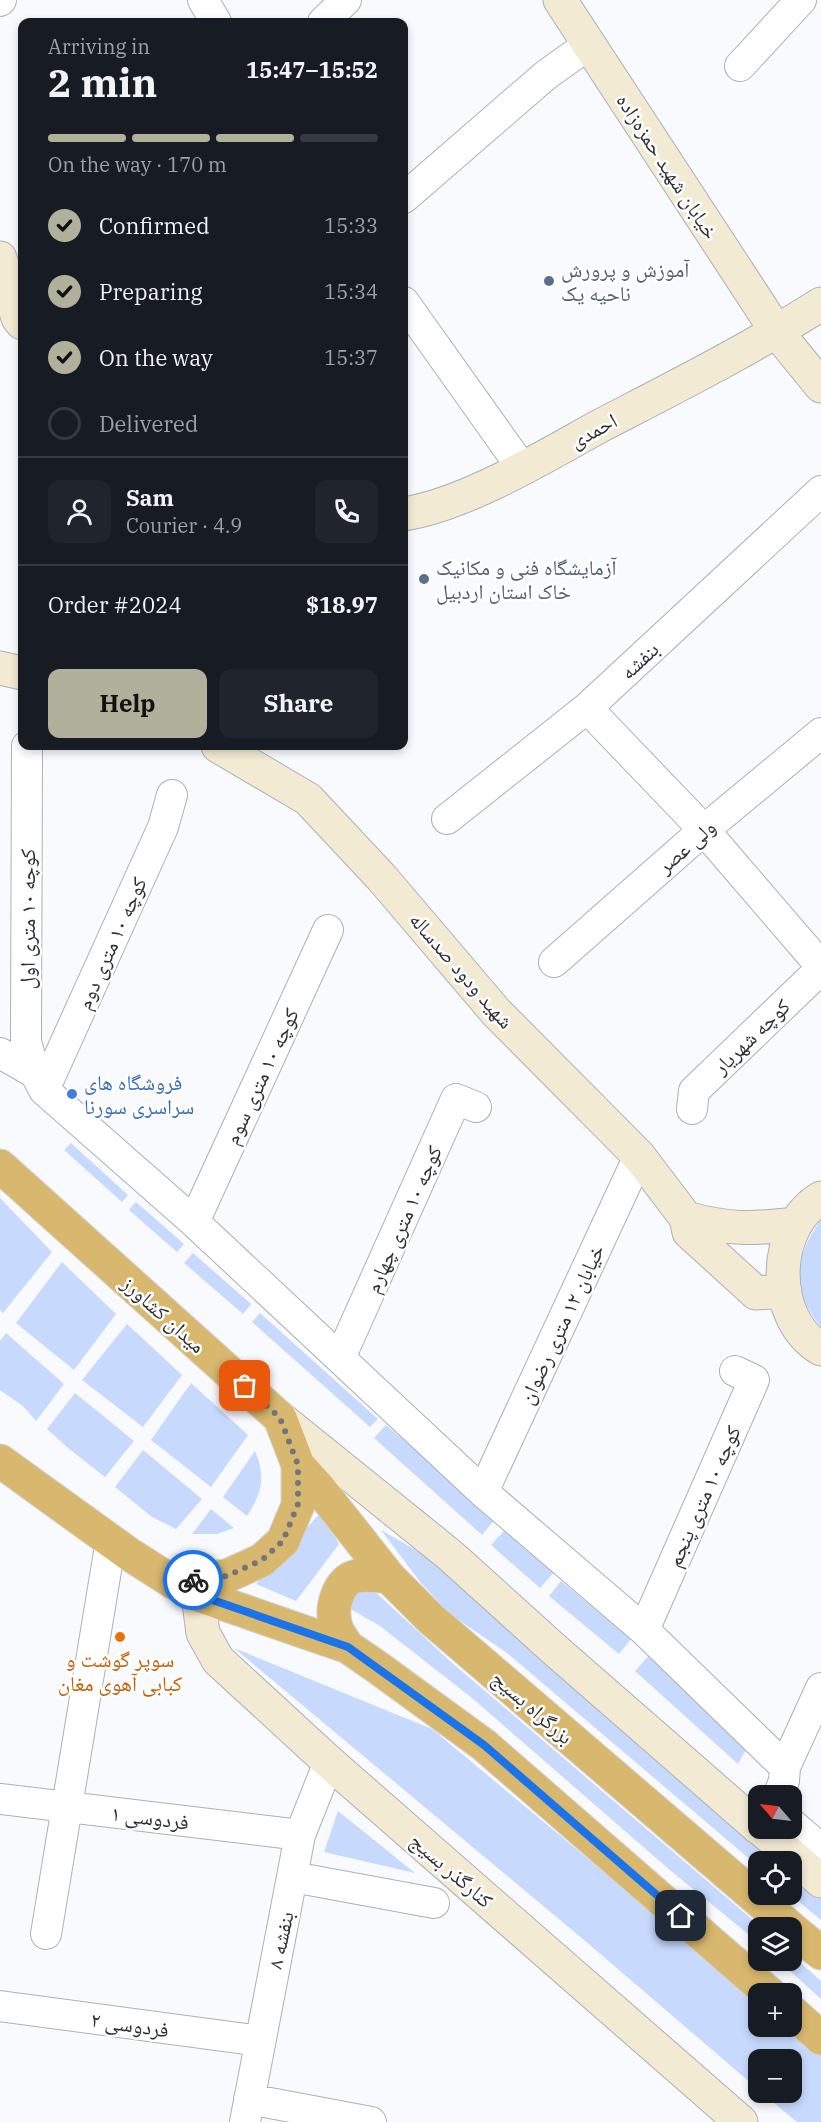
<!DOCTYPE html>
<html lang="en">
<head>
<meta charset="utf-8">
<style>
  :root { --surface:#171b24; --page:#20242c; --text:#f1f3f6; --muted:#9ea1a6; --line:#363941; --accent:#b0b09b }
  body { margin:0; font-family:"IBM Plex Serif","Noto Naskh Arabic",serif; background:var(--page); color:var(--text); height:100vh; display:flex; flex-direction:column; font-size:22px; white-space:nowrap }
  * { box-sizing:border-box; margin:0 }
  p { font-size:20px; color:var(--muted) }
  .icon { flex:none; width:33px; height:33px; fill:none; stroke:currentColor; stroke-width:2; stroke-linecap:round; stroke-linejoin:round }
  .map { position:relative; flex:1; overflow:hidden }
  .drawer { position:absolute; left:18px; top:18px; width:390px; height:732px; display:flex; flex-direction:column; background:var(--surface); border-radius:12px; box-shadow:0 3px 9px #0003 }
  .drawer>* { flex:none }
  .needle { width:39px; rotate:298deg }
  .fabs { position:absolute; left:748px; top:1785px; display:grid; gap:12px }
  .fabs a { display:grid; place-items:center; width:54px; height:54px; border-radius:12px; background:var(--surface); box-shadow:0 3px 9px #0003; font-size:30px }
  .pin { position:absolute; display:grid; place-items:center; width:51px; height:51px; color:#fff; margin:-26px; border-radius:12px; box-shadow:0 3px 9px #0006 }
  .courier { position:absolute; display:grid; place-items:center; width:60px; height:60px; margin:-30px; border:4px solid #1a73e8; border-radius:50%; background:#fff; color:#222; box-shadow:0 2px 8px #0007 }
  .overview em { font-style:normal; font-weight:700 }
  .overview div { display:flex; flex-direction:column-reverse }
  .overview { display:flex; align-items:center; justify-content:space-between; height:102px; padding:0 30px }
  h1 { font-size:39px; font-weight:700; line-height:45px }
  .bar { display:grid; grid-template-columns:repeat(4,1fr); gap:9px 6px; align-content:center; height:72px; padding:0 30px }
  .bar i { height:8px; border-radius:4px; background:var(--line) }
  .bar .current { background:var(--accent) }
  .bar p { grid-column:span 4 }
  .line { display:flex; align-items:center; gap:15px; padding:0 30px; border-top:2px solid var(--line) }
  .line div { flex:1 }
  .round { display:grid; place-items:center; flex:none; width:63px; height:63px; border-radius:12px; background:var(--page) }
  ol { padding:0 30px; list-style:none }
  li { display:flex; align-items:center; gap:18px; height:66px }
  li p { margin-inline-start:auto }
  li .icon { padding:6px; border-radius:50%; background:var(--accent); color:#111; stroke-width:4 }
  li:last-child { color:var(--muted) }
  li i { width:33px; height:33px; border:3px solid var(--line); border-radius:50% }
  .action { display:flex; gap:12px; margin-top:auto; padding:12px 30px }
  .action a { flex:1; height:69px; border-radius:12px; background:var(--accent); color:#111; font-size:24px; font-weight:700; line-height:69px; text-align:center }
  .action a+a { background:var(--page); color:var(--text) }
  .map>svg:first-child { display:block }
  .green { fill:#c7dafd }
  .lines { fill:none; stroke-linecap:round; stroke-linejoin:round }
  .street-casing { stroke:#acb0b6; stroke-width:32 }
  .secondary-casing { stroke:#acb0b6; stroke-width:35 }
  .highway-casing { stroke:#d5d5d6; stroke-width:35 }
  .street { stroke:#fff; stroke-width:30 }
  .secondary { stroke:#f3ead4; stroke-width:33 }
  .highway { stroke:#d8b86f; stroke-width:33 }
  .done { stroke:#757679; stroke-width:6; stroke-dasharray:0 10.8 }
  .route { stroke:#1a73e8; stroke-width:8 }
  .service-dot { fill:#5c6f8a; stroke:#fff; stroke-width:2 }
  .shop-dot { fill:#3f7fe0; stroke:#fff; stroke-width:2 }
  .food-dot { fill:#e8710a; stroke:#fff; stroke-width:2 }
  .labels { text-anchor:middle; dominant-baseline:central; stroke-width:5; stroke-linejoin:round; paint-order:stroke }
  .street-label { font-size:21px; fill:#2e2f32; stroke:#fff }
  .service-label { font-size:21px; fill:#4e5e75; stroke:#fff; text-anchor:start }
  .shop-label { font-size:21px; fill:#366cbe; stroke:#fff; text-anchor:start }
  .food-label { font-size:21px; fill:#c56008; stroke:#fff }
</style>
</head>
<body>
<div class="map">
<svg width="821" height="2122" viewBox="0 0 821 2122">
  <rect width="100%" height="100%" fill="#f8fafe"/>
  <path class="green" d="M 71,1143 L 128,1195 L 122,1202 L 64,1150 Z
    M 0,1198 L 52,1252 L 3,1313 L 0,1310 Z
    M 136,1202 L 184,1244 L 177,1252 L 129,1210 Z
    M 821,1220 L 821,1327 C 791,1291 794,1256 821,1220 Z
    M 193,1253 L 251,1304 L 243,1314 L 184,1263 Z
    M 62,1262 L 116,1314 L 74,1370 L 16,1323 Z
    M 260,1313 L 378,1419 L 370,1427 L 252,1322 Z
    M 127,1324 L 182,1375 L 143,1427 L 82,1380 Z
    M 6,1333 L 64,1384 L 36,1421 L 23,1406 L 0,1390 L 0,1341 Z
    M 191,1383 L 248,1435 L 211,1487 L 151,1440 Z
    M 75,1393 L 134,1441 L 105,1477 L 68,1448 L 47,1429 Z
    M 386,1425 L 496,1518 L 482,1535 L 374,1438 Z
    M 143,1450 L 202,1499 L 176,1529 L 152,1517 L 115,1487 Z
    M 255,1451 C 266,1477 262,1493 247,1516 L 223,1497 Z
    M 211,1509 L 234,1528 L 217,1534 L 192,1534 Z
    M 322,1511 L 339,1544 L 296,1601 L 256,1584 Z
    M 381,1530 L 421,1553 L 451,1576 L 786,1861 L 759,1862 L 759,1867 L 507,1653 L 450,1614 L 421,1583 Z
    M 505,1530 L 555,1571 L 540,1588 L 491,1545 Z
    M 561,1581 L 631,1639 L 619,1654 L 549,1596 Z
    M 369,1586 L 450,1661 L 761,1927 L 759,1928 L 759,1943 L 671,1871 L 472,1698 L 380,1626 L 352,1610 L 346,1597 Z
    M 234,1648 L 432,1729 L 759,2001 L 759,2026 L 789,2027 L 821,2054 L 821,2122 L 797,2122 L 762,2093 L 792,2092 L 792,2060 L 759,2060 L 759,2090 L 584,1940 Z
    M 650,1654 L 749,1744 L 738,1764 L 635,1671 Z
    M 338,1811 L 415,1873 L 324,1852 Z
    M 792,1867 L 821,1892 L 821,1920 L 791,1895 Z
    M 792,1955 L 821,1981 L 821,1999 L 779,1961 L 792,1960 Z"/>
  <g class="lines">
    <g class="street-casing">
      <path id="street" d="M 203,0 L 216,22
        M 0,1 L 1,0
        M 323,22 L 346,0
        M 740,66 L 801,0
        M 404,198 L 546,75 L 588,45
        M 404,302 L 522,468
        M 587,708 L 704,830 L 821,966
        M 27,746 L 26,1042 L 35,1073 L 44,1090 L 194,1222 L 483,1492 L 644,1630 L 785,1767 L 784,1781 L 778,1796
        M 447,819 L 587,708 L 821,491
        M 554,962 L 704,830 L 821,733
        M 0,1053 L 35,1073
        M 44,1090 L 163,827 L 172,795
        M 692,1109 L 694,1091 L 821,969
        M 194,1222 L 328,930
        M 340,1358 L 456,1099 L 476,1107
        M 483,1492 L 639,1156
        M 644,1630 L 754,1380 L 735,1371
        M 785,1767 L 821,1688
        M 0,1799 L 300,1835
        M 792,1824 L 821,1849
        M 293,1877 L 434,1903
        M 46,1934 L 111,1540
        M 0,2006 L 260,2041
        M 249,2099 L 371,2122
        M 245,2122 L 300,1835 L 329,1762"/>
    </g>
    <g class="secondary-casing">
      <path id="secondary" d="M 560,0 L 777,332 L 821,386
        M 0,258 L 18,318 L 22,323
        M 404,514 C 466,504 542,458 598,427 C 673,388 749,350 821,304
        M 0,668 L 22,673
        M 218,746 L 308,799 L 382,878 L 496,1012 L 639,1156 L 686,1218 L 689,1232 L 756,1293 L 785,1291
        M 821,1198 C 771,1228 770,1319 821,1349
        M 686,1218 C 729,1230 752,1229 796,1224
        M 280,1418 L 451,1556 L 555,1650 L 759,1828
        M 198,1595 L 203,1633 L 218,1660 L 329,1762 L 741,2122
        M 760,1828 L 821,1881"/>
    </g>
    <g class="highway-casing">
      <path id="highway" d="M 0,1166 L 280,1418 L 298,1465 L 298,1505 L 283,1541 L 262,1560 L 227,1576 L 173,1582
        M 0,1461 L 129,1554 L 173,1582 L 198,1595 L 348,1647 L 377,1667 L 484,1745 L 770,1994
        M 298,1465 L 318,1487 L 389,1577 L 431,1619 L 791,1928
        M 348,1647 C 343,1640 336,1631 335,1622 C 331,1606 339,1579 357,1576 C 367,1574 379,1576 389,1577
        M 792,1929 L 821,1953
        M 792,2012 L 821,2038"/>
    </g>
    <use href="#street" class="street"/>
    <use href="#secondary" class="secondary"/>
    <use href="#highway" class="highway"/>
  </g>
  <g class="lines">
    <path class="done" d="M 193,1580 L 227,1576 L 262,1560 L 283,1541 L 298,1504 L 298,1465 L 280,1418 L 245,1386"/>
    <path class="route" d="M 193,1580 L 173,1582 L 198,1595 L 348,1647 L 484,1745 L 681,1916"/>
  </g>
  <g class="service-dot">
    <circle cx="549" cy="281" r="6"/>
    <circle cx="424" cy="579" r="6"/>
  </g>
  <circle class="shop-dot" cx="72" cy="1094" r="6"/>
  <circle class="food-dot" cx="120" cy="1637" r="6"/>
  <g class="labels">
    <g class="street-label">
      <text transform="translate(668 166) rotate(57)">خیابان شهید حمزه‌زاده</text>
      <text transform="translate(593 430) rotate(-28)">احمدی</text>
      <text transform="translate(639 660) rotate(-43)">بنفشه</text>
      <text transform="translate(686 846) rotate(-41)">ولی عصر</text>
      <text transform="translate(27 919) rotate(-90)">کوچه ۱۰ متری اول</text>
      <text transform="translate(111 943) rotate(-66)">کوچه ۱۰ متری دوم</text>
      <text transform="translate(462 970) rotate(49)">شهید ودود صدساله</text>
      <text transform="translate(751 1036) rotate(-44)">کوچه شهریار</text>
      <text transform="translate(261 1076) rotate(-65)">کوچه ۱۰ متری سوم</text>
      <text transform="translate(403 1219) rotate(-66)">کوچه ۱۰ متری چهارم</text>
      <text transform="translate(164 1314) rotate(42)">میدان کشاورز</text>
      <text transform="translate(561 1324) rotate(-65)">خیابان ۱۲ متری رضوان</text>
      <text transform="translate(703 1496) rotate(-66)">کوچه ۱۰ متری پنجم</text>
      <text transform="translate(533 1707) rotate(41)">بزرگراه بسیج</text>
      <text transform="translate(150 1817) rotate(7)">فردوسی ۱</text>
      <text transform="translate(452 1870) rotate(41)">کنارگذر بسیج</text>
      <text transform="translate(280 1940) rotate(-78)">بنفشه ۸</text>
      <text transform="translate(130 2024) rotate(8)">فردوسی ۲</text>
    </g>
    <g class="service-label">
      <text x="561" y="269">آموزش و پرورش<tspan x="561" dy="24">ناحیه یک</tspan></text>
      <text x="436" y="567">آزمایشگاه فنی و مکانیک<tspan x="436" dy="24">خاک استان اردبیل</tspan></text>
    </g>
    <g class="shop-label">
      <text x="84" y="1082">فروشگاه های<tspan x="84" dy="24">سراسری سورنا</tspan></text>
    </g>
    <g class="food-label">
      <text x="120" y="1659">سوپر گوشت و<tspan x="120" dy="24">کبابی آهوی مغان</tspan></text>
    </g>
  </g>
</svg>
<div class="fabs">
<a><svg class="needle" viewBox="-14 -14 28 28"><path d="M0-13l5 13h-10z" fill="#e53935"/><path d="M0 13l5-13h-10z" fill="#9ea1a6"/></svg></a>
<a><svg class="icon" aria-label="locate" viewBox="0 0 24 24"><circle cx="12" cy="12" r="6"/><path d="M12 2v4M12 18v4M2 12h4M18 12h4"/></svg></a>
<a><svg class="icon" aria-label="layers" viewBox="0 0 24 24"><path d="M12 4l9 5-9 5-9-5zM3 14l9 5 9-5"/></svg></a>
<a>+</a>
<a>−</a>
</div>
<div class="pin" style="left:245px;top:1386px;background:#ea580c"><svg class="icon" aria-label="bag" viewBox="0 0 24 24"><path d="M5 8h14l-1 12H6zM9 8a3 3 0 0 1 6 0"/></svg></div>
<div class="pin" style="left:681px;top:1916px;background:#1f2937"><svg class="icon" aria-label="home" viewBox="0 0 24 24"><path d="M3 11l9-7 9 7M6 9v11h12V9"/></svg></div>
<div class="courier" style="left:193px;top:1580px"><svg class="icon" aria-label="bike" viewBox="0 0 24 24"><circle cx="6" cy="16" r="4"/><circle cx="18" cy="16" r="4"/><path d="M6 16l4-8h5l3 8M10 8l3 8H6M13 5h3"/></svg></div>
<section class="drawer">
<div class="overview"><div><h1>2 min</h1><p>Arriving in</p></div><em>15:47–15:52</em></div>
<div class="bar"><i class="current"></i><i class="current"></i><i class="current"></i><i></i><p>On the way · 170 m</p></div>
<ol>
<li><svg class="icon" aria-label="check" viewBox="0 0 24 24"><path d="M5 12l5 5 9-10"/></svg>Confirmed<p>15:33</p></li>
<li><svg class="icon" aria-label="check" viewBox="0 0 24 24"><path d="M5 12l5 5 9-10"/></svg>Preparing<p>15:34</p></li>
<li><svg class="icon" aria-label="check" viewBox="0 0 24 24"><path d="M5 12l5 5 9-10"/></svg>On the way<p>15:37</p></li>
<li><i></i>Delivered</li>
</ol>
<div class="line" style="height:108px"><a class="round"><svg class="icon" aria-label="person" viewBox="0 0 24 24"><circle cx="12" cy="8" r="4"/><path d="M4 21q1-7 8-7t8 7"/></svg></a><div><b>Sam</b><p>Courier · 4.9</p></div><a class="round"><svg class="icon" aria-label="phone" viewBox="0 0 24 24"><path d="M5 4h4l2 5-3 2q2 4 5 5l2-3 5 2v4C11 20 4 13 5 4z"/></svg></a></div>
<div class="line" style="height:78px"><div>Order #2024</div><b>$18.97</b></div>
<div class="action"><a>Help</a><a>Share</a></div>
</section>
</div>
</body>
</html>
